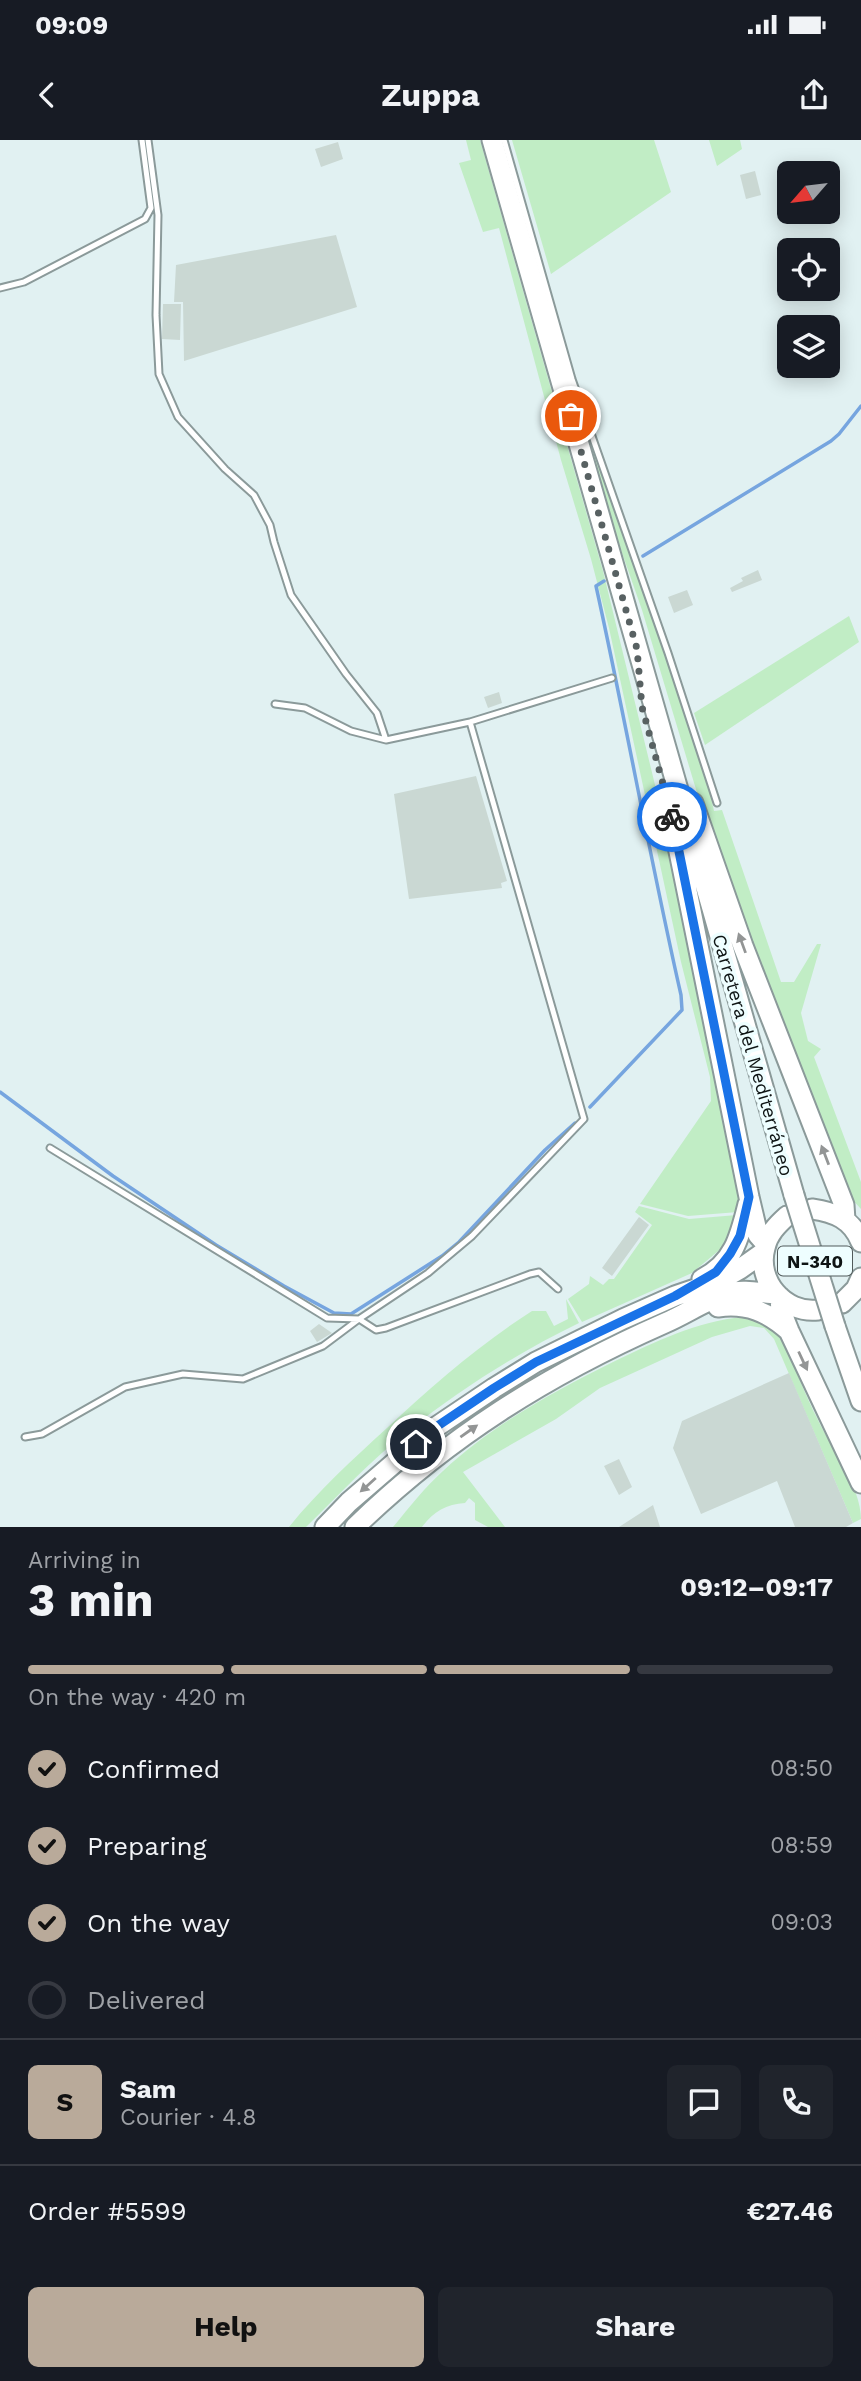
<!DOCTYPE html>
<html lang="en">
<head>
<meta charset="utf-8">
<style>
  :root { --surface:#171b24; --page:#20242c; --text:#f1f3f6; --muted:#9ea1a6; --line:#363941; --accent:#b9aa9a }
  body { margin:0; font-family:"Work Sans",sans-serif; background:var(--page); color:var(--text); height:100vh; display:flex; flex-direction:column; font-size:26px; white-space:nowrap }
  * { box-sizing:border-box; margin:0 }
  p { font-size:23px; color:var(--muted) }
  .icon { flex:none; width:38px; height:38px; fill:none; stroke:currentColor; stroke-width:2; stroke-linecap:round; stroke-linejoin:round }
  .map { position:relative; height:1387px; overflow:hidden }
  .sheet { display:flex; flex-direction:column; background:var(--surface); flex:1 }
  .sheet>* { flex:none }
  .needle { width:46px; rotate:242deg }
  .fabs { position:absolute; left:777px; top:21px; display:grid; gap:14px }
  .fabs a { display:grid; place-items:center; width:63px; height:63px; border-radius:10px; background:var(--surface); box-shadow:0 4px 18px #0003; font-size:35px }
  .pin { position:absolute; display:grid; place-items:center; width:60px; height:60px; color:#fff; margin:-30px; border:4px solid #fff; border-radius:50%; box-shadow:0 2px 7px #0007 }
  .courier { position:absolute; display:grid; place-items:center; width:70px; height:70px; margin:-35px; border:5px solid #1a73e8; border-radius:50%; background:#fff; color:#222; box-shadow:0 2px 9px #0007 }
  .headline em { font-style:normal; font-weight:700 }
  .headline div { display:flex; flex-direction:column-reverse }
  .headline { display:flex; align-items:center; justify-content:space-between; height:119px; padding:0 28px }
  h1 { font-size:46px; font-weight:700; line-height:52px }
  .bar { display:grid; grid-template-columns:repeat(4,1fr); gap:10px 7px; align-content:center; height:84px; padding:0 28px }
  .bar i { height:9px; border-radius:5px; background:var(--line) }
  .bar .on { background:var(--accent) }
  .bar p { grid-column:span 4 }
  .line { display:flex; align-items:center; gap:18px; padding:0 28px; border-top:2px solid var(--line) }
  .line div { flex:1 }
  .round { display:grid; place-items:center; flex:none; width:74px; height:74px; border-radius:10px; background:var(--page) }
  ol { padding:0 28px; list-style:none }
  li { display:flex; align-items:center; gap:21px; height:77px }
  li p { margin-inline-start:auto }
  li .icon { padding:7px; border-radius:50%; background:var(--accent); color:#111; stroke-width:4 }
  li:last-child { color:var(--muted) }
  li i { width:38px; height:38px; border:4px solid var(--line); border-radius:50% }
  .primary-button { display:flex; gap:14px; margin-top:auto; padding:14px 28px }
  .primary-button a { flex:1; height:80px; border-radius:10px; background:var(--accent); color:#111; font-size:28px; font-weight:700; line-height:80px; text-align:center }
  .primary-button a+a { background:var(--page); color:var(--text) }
  .status { display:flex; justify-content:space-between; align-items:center; height:49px; padding:0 35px; background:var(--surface); direction:ltr }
  .status svg { height:19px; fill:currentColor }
  header { display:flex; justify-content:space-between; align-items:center; height:91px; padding:0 28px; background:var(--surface); font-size:32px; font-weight:700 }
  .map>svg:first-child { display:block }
  .green { fill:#c1edc5 }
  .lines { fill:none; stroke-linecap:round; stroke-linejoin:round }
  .stream { stroke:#76a5df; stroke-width:3.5 }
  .building { fill:#cad8d3 }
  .lane-casing { stroke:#8b9a9a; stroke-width:9 }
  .highway-casing { stroke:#8b9a9a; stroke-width:23 }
  .lane { stroke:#fff; stroke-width:5 }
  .highway { stroke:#fff; stroke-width:19 }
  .highway-bridge-casing { stroke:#8b9a9a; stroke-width:23; stroke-linecap:butt }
  .highway-bridge { stroke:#fff; stroke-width:19 }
  .oneway { fill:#939595 }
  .done { stroke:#586162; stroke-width:7; stroke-dasharray:0 12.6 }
  .route { stroke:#1a73e8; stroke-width:9 }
  .labels { text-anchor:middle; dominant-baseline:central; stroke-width:7; stroke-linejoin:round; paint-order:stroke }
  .shield { fill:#eefeff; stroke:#515a5a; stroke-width:2 }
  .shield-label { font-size:18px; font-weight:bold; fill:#0e1414 }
  .street-label { font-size:19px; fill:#0e1414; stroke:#eefeff }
</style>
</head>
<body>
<div class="status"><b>09:09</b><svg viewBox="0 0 49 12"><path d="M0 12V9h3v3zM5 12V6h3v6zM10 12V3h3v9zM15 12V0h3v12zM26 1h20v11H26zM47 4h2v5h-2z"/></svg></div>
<header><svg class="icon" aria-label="back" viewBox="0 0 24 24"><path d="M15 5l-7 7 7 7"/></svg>Zuppa<svg class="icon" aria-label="share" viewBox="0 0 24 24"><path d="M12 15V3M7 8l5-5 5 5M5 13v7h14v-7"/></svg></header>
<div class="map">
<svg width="861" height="1387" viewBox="0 0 861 1387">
  <rect width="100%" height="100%" fill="#e1f1f2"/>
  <path class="green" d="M 466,0 L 480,0 L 603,431 L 682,756 L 743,1053 L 738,1072 L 688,1076 L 640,1064 L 711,961 L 710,937 L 681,822 L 609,488 L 591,419 L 561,320 L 499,88 L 483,92 L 459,23 L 471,20 Z
    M 512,0 L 654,0 L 671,52 L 551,134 Z
    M 709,0 L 740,0 L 742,9 L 717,26 Z
    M 579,269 L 686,573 L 707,641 L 714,671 L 722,670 L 781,842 L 794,842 L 817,804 L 821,804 L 801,873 L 808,901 L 821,909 L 814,917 L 861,1042 L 861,1069 L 849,1056 L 781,883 L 698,656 L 642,470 L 615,393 Z
    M 849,476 L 859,502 L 705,605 L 694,573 Z
    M 639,1066 L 689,1079 L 737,1075 L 723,1107 L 692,1133 L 582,1182 L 568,1159 L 589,1144 L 590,1136 L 603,1145 L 609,1139 L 614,1139 L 652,1085 L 635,1072 Z
    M 566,1159 L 579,1183 C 519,1212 459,1250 408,1291 C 371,1320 339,1355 306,1387 L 289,1387 C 318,1351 352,1320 387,1288 C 433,1245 479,1205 532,1171 L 546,1171 L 554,1186 L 568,1179 Z
    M 743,1177 C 759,1181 768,1184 779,1196 C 794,1223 804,1253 818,1280 C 832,1310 861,1347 861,1379 L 853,1383 L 774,1199 L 764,1188 L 750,1186 L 712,1197 L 600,1248 L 556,1279 L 463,1332 L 505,1387 L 488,1387 L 475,1380 L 475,1363 L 469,1358 L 465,1363 C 446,1364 433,1372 422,1387 L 393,1387 C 409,1368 424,1348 443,1331 C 492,1285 553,1252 613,1222 C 655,1202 697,1181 743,1177 Z"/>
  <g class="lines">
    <path class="stream" d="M 643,416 L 831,301 L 839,294 L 861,266
      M 0,952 L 113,1036 L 216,1105 L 284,1146 L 334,1173 L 351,1174 L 442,1116 L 459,1102 L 545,1010 L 575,983
      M 590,967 L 682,870 L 681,855 C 650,719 626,582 596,446 L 604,441"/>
  </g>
  <path class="building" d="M 338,2 L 343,19 L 321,27 L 315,9 Z
    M 755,31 L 761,55 L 746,59 L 740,35 Z
    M 336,95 L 357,167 L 184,221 L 183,162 L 174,162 L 176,125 Z
    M 163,164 L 181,164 L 180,200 L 162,199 Z
    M 758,430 L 762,440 L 732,452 L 730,448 L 743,441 L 741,438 Z
    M 687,450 L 693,465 L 674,473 L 668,457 Z
    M 499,552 L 502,563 L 488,568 L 484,557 Z
    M 476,636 L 507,741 L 501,743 L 502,748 L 409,759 L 394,654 Z
    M 639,1077 L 649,1085 L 612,1136 L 602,1128 Z
    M 319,1184 L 332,1193 L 317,1202 L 310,1191 Z
    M 789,1233 L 853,1383 L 846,1387 L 795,1387 L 777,1341 L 701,1374 L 673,1308 L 682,1281 Z
    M 619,1319 L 632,1347 L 619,1355 L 604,1326 Z
    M 653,1365 L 660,1387 L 619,1387 Z"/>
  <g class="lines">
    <g class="lane-casing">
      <path id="lane" d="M 148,0 L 158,75 L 156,175 L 159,234 L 178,277 L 225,329 L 254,355 L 270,385 L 274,402 L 291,455 L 346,534 L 377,573 L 386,600
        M 504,0 L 572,239 L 668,513 L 717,663
        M 0,148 L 24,142 L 145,79 L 151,68 L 142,0
        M 275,564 L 305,568 L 351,591 L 386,600 L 470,582 L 612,538
        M 470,582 L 584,979 L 472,1096 L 428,1133 L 359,1179 L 376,1190 L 386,1188 L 530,1134 L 539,1132 L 558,1149
        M 50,1008 L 327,1178 L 359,1179
        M 25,1297 L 42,1294 L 125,1247 L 183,1234 L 243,1239 L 323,1206 L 359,1179"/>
    </g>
    <g class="highway-casing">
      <path id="highway" d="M 492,0 L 794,1055
        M 693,663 L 743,806 L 844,1065 L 845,1080
        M 672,677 L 749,1057 L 758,1095 L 766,1104
        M 812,1069 C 834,1072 852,1079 861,1102
        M 787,1076 C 777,1085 768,1094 765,1108 C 756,1140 784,1174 818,1170
        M 702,1139 C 734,1123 740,1096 748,1064
        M 780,1157 L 781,1171 L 789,1191 L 861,1343
        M 842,1163 L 856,1149 L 861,1138
        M 718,1167 C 747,1163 768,1172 789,1191
        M 835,1186 L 861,1261
        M 325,1387 L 349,1362 L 436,1287 L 494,1248 L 536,1222 L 623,1179 L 675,1156 L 719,1141 L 740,1129 L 764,1112
        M 355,1387 C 448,1297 547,1235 665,1183 C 686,1174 706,1160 728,1153 C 743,1149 761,1153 776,1154"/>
    </g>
    <use href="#lane" class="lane"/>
    <use href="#highway" class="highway"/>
    <g class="highway-bridge-casing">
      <path id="highway-bridge" d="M 794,1055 L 835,1186"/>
    </g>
    <use href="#highway-bridge" class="highway-bridge"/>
  </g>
  <defs><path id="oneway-solid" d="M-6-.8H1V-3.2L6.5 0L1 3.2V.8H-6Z" transform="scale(1.75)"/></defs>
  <g class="oneway">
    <use href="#oneway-solid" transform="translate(742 803) rotate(-110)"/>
    <use href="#oneway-solid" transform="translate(825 1015) rotate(-111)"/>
    <use href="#oneway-solid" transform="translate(803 1221) rotate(65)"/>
    <use href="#oneway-solid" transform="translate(469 1291) rotate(-35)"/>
    <use href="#oneway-solid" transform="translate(368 1345) rotate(138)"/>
  </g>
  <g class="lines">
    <path class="done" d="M 571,276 L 637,509 L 642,567 L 672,677"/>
    <path class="route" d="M 416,1304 L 436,1287 L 494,1248 L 536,1222 L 675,1156 L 716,1132 L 730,1114 L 740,1096 L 749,1057 L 672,677"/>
  </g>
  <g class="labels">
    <rect class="shield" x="778" y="1106.5" width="74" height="29" rx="5"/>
    <g class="shield-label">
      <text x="815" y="1121">N-340</text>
    </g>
    <g class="street-label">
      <text transform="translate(753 915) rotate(74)">Carretera del Mediterráneo</text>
    </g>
  </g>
</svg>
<div class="fabs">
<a><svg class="needle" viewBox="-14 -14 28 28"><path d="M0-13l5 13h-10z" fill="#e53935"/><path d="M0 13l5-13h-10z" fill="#9ea1a6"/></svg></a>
<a><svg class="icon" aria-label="locate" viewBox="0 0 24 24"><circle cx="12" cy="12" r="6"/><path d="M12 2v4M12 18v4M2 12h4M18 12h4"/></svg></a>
<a><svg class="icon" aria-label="layers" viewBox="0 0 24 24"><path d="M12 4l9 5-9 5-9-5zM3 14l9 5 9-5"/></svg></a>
</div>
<div class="pin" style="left:571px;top:276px;background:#ea580c"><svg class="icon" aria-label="bag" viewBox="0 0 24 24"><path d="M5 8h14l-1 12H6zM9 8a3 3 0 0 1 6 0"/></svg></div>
<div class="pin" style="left:416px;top:1304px;background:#1f2937"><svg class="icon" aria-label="home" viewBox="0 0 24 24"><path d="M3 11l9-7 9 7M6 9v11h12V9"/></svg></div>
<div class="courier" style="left:672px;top:677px"><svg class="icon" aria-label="bike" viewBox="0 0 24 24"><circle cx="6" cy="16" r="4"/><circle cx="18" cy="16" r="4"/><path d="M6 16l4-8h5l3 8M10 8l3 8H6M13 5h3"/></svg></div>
</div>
<section class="sheet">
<div class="headline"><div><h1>3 min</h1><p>Arriving in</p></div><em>09:12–09:17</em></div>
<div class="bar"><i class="on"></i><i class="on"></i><i class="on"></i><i></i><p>On the way · 420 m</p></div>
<ol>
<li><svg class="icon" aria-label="check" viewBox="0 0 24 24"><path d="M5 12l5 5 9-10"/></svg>Confirmed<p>08:50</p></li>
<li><svg class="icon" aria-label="check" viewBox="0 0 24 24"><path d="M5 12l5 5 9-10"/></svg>Preparing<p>08:59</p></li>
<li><svg class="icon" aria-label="check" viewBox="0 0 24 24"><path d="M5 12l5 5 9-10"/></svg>On the way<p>09:03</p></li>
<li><i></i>Delivered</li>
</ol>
<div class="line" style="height:126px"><b class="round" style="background:var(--accent);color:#111">S</b><div><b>Sam</b><p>Courier · 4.8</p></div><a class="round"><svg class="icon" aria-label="chat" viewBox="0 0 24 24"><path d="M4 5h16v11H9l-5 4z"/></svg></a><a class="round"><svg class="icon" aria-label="phone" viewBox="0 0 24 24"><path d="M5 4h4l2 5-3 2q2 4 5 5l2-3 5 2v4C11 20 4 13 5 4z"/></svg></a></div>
<div class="line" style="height:91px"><div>Order #5599</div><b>€27.46</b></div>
<div class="primary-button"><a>Help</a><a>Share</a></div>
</section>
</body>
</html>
